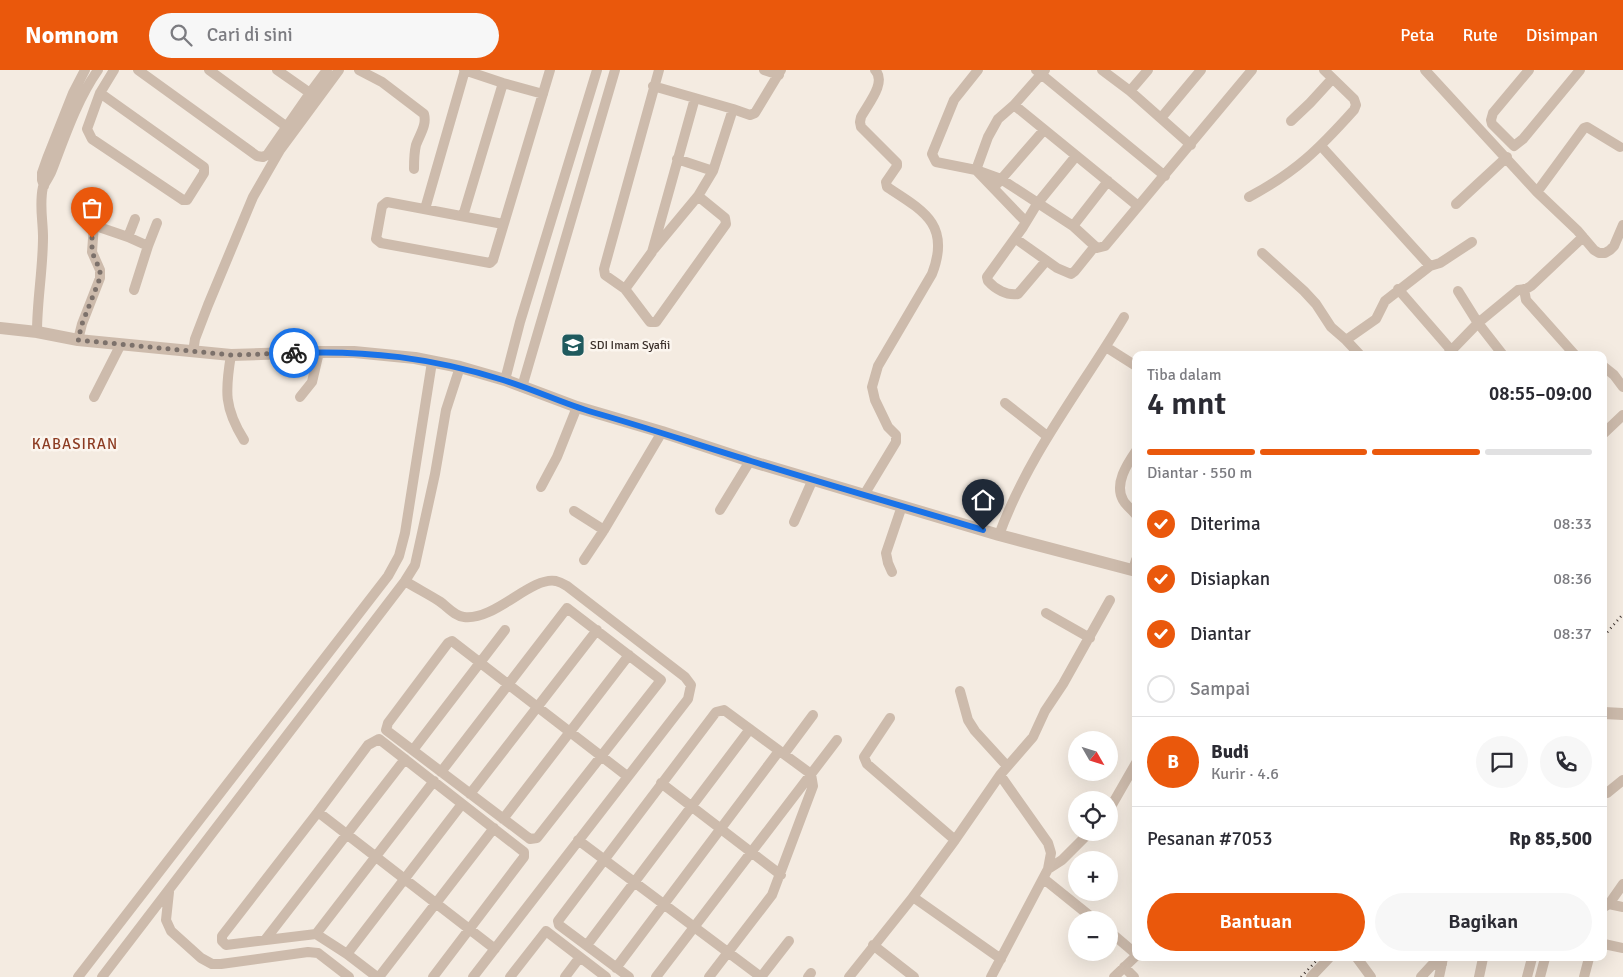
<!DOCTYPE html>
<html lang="id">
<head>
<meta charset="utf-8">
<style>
  :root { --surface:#fff; --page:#f7f7f7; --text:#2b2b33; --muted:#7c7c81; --line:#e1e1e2; --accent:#ea580c }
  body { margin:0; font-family:Signika,sans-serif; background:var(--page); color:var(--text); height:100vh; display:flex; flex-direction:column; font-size:19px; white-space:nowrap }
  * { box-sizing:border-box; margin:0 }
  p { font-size:16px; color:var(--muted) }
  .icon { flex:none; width:28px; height:28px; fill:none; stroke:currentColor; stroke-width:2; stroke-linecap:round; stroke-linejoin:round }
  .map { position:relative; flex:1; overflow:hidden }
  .panel { position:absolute; left:1132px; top:281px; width:475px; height:610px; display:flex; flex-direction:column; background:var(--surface); border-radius:10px; box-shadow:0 5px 20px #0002 }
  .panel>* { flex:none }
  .needle { width:32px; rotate:129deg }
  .buttons { position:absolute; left:1068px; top:661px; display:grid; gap:10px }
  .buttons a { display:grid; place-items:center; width:50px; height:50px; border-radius:50%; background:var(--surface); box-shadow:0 5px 20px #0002; font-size:25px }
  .pin { position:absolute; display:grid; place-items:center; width:42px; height:42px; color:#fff; margin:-51px -21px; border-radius:50% 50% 50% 0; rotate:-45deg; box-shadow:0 0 5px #0007 }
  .pin .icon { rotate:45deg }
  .courier { position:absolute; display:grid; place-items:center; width:50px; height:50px; margin:-25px; border:4px solid #1a73e8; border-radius:50%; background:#fff; color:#222; box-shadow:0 1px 6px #0007 }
  .head em { font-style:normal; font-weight:600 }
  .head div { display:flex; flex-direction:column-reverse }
  .head { display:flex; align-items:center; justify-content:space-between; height:85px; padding:0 15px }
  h1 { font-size:32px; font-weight:600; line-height:38px }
  .bar { display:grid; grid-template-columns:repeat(4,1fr); gap:8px 5px; align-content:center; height:60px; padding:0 15px }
  .bar i { height:6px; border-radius:4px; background:var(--line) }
  .bar .on { background:var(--accent) }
  .bar p { grid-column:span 4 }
  .line { display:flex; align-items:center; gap:12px; padding:0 15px; border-top:1px solid var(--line) }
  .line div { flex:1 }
  .round { display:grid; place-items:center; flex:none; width:52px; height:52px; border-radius:26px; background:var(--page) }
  ol { padding:0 15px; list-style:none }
  li { display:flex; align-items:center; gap:15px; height:55px }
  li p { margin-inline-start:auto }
  li .icon { padding:5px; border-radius:50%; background:var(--accent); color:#fff; stroke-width:4 }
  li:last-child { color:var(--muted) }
  li i { width:28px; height:28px; border:2px solid var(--line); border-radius:50% }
  .cta { display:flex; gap:10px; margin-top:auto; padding:10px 15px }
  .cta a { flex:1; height:58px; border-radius:30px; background:var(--accent); color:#fff; font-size:20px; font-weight:600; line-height:58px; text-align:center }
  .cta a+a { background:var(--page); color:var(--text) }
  header { display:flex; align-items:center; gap:30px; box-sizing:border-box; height:70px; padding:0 25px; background:var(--accent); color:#fff }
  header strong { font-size:24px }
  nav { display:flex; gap:28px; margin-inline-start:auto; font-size:18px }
  .search { width:350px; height:45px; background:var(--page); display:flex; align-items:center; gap:12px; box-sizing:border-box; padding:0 18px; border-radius:28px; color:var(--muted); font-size:19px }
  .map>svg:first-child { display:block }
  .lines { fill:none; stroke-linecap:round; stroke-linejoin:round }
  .minor { stroke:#cdbbac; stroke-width:10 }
  .tertiary { stroke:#cdbbac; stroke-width:12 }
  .rail { stroke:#3b302b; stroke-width:2.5; stroke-dasharray:1 4; stroke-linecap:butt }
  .done { stroke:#7c716b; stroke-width:5; stroke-dasharray:0 9 }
  .route { stroke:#1a73e8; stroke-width:6 }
  .labels { text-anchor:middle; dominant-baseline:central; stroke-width:5; stroke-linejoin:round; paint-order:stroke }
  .poi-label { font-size:12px; fill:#3b302b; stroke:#fbf5ee; text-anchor:start }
  .quarter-label { font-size:15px; letter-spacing:1px; fill:#8c3b22; stroke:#fbf5ee }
</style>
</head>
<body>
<header>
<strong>Nomnom</strong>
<div class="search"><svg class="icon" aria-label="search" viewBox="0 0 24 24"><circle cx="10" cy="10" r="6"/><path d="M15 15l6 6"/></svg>Cari di sini</div>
<nav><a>Peta</a><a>Rute</a><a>Disimpan</a></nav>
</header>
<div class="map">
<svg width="1623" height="907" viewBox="0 0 1623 907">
  <rect width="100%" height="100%" fill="#f4ebe1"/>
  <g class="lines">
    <path class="minor" d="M 138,0 L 257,86 L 263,87 L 267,85 L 310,23
      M 209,0 L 287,57
      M 277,0 L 310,23 L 327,0
      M 359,0 L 382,12 L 424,44 C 427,55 420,64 416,75 C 414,83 414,91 414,99
      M 464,0 L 503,13 L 543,24
      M 659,0 L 604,199 L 605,205 L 625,219 L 650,252 L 656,252 L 726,154 L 725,148 L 698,126
      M 764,0 L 779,5
      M 978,0 L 954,30 L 932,84 L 936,92 L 976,100 L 1001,109 L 1073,156 L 1097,178 L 1105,176 L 1252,0
      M 1036,0 L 1165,106
      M 1102,0 L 1130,21 L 1191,75
      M 1425,0 L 1537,122 L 1577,160 L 1594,180 L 1599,183 L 1605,183 L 1610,180 L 1614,176 L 1623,155
      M 1529,0 L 1493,43 L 1491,50 L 1492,54 L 1514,76 L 1523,69 L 1580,0
      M 653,16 L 733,39 L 750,45 L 755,43 L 781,0
      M 1130,21 L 1148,0
      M 100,23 L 204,97 L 204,103 L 187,130 L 183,130 L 92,69 L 87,59 L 100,23 L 114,0
      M 1014,35 L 1138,136
      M 1161,48 L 1201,0
      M 1291,51 L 1310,33 L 1332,9
      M 1321,76 L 1430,196 L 1385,231 L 1376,249 L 1346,270 L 1360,285
      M 677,89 L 713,101
      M 997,114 L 1044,60
      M 44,116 L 42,110 L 42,103 L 48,86 L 73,23 L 85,0
      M 1537,122 L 1584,58 L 1587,57 L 1620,77
      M 1249,127 C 1296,102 1319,79 1354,40 L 1356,35 L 1354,29 L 1324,0
      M 1456,134 L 1507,87
      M 425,139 L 465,0
      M 463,146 L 503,13
      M 1026,152 L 976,100 L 988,67 L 998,49 L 1014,35 L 1045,0
      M 503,154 L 387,132 L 382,136 L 376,169 L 381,173 L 490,193 L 493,190 L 550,0
      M 93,155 L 128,167 L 148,176 L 157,153
      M 1073,156 L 1108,111
      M 128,167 L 135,149
      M 1016,169 L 1057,198 L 1071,204 L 1075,201 L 1095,176
      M 654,179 L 698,126 L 713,101 L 733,39
      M 1262,183 L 1304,221 L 1316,234 L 1331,257 L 1346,270
      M 1046,191 L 1018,224 C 1007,226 995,219 988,211 L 987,207 L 1023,157 L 1037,134 L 1076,86
      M 1430,196 L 1440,193 L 1472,172
      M 625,219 L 652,182 L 695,28
      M 1398,219 L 1451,280
      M 1524,219 L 1526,230 L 1575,285
      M 134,220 L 148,176
      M 1458,221 L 1478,253 L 1503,285
      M 37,262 C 37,230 43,199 43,167 C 43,150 39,134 43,117 C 45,112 50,106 52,100 C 65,66 77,30 98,0
      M 78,270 L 82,254 L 100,208 L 100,200 L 92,182 L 96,127
      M 1106,277 L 1136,296
      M 193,282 L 195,269 L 208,235 L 253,127 L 280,80 L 339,0
      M 231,285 C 225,321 224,338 244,370
      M 1447,285 L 1478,253 L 1518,220 L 1526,219 L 1531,216 L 1583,167
      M 1604,297 L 1614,305 L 1623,317
      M 505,310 L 520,252 L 597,0
      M 522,317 L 615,0
      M 94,327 L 121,274
      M 300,327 L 312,312 L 319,282
      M 1005,333 L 1047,366
      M 1604,363 L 1623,345
      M 1136,381 C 1127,394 1114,414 1123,430 C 1126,436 1133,440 1136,445
      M 541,417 L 557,387 L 577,337
      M 864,425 L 896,372 L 896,365 L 888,357 L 875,330 L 872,317 L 878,296 L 932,204 C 951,155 924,141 887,117 L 886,112 L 897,96 L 897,93 L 861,57 L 860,52 L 861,47 C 868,34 887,12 875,0
      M 720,440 L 750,391
      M 574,441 L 604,460
      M 794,452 L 813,409
      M 999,465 C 1028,385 1081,319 1124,247
      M 584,490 L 604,460 L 662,362
      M 1133,500 L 1136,490
      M 892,502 L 888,493 L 886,483 L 902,436
      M 405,511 C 416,518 428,524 439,531 C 447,536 454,546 464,547 C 495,551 531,506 556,511 C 560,512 564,514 567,516 L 685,607 L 691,615 L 688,629 L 473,907
      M 1046,543 L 1090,568
      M 960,621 L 968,650 L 975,661 L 1007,696
      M 890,648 L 864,687 L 867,694 L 955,770
      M 413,680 L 505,560
      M 784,684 L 813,645
      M 441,702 L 567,538 L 661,610 L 537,768 L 530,769 L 386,660 L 388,653 L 448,573 L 452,571 C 511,616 569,661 627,706
      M 661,713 L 781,805
      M 1607,723 L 1623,710
      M 470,724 L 597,560
      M 1109,740 L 1136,693
      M 318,742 L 368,675 L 379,669 L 524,782 L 524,787 L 433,907
      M 503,749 L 629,585
      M 578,770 L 761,907
      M 1048,799 L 1062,790 L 1090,762
      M 1044,809 L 1095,850
      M 169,822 L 166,850 L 171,861 L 201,888 L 212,894 L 221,894 L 308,882 L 318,883 L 349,907
      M 913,827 L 1001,889
      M 1609,834 L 1623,837
      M 1604,837 L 1609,834 L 1623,814
      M 1109,861 L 1136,884
      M 316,864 L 434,711
      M 265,870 L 405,689
      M 1604,874 L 1623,878
      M 587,875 L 750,659
      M 873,875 L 914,907
      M 347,884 L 462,734
      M 1357,888 L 1371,907
      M 1124,897 L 1134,907
      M 616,898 L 779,681
      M 78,907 L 388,506 L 399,486 L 405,463 L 432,292
      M 102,907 L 405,511 L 415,495 L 435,404 L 446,340 L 460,297
      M 377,907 L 347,884 L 316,864 L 226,875 L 222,871 L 222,866 L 318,742 L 495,879
      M 379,907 L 494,758
      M 510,907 L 546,861 L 606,907
      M 565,907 L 580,887
      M 629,907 L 559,855 L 558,851 L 716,642 L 724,640 L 811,704 L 813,716 L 772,825 L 709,907
      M 656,907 L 837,670
      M 761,907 L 789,871
      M 808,907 L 811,903
      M 849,907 L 913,827 L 955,770 L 1000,705 L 1033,667 L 1045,641 L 1063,614 L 1110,530
      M 991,907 L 1048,799 L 1051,783 L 1048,773 L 1000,705
      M 1114,907 L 1136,886
      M 1311,907 L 1329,888
      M 1421,907 L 1432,895 L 1442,894
      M 1439,907 L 1443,888
      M 1479,907 L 1483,888
      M 1527,907 L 1532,888
      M 1540,907 L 1545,888
      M 1584,907 L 1589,888"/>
    <path class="tertiary" d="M 0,258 L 37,262 L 78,270 L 231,285 L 319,282 L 354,282 L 415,288 L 460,297 L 505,310 L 577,337 L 662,362 L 750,391 L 999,465 L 1136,501
      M 1604,643 L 1623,644"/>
    <path class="rail" d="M 1604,566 L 1623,544
      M 1301,907 L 1319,888"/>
  </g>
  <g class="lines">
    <path class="done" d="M 92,168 L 92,182 L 100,200 L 100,208 L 82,254 L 78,270 L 231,285 L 294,283"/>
    <path class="route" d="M 294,283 C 367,280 433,288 503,310 C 533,319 562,333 592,342 C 645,357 698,375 751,391 C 828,415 906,437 983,460"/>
  </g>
  <defs>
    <g id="school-square" transform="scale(1.25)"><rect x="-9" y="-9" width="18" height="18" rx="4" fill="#1f5a5e" stroke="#fbf5ee"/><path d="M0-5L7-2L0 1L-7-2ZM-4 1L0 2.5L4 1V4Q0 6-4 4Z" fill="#fff"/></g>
  </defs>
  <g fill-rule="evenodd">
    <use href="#school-square" x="573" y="275"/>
  </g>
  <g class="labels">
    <g class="poi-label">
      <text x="590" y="275">SDI Imam Syafii</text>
    </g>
    <g class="quarter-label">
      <text x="75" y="374">KABASIRAN</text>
    </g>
  </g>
</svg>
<div class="buttons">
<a><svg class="needle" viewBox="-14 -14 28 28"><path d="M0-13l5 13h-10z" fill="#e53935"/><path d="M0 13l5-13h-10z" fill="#7c7c81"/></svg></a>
<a><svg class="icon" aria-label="locate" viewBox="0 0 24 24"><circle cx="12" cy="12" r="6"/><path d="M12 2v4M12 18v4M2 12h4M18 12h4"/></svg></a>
<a>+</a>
<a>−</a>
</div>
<div class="pin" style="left:92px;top:168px;background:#ea580c"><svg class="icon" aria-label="bag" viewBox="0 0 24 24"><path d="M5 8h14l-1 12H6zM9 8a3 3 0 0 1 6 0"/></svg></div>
<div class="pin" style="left:983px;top:460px;background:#1f2937"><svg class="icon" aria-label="home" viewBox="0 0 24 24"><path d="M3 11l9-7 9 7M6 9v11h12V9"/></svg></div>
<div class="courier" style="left:294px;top:283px"><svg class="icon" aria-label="bike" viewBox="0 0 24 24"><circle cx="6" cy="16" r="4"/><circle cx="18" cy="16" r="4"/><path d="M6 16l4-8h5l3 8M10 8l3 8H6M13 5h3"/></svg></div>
<section class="panel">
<div class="head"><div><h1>4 mnt</h1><p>Tiba dalam</p></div><em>08:55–09:00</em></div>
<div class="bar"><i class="on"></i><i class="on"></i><i class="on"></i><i></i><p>Diantar · 550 m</p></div>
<ol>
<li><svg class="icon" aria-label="check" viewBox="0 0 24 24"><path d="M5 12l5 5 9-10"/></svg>Diterima<p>08:33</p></li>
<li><svg class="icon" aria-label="check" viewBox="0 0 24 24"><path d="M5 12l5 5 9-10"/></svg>Disiapkan<p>08:36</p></li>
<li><svg class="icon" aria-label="check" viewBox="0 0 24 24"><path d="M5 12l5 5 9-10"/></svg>Diantar<p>08:37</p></li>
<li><i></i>Sampai</li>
</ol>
<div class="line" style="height:90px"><b class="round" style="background:var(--accent);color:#fff">B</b><div><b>Budi</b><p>Kurir · 4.6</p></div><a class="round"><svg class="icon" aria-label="chat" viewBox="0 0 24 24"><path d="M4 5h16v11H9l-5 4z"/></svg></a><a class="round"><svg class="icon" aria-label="phone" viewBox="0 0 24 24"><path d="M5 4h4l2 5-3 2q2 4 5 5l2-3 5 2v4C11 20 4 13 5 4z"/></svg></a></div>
<div class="line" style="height:65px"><div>Pesanan #7053</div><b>Rp 85,500</b></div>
<div class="cta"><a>Bantuan</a><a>Bagikan</a></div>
</section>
</div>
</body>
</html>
